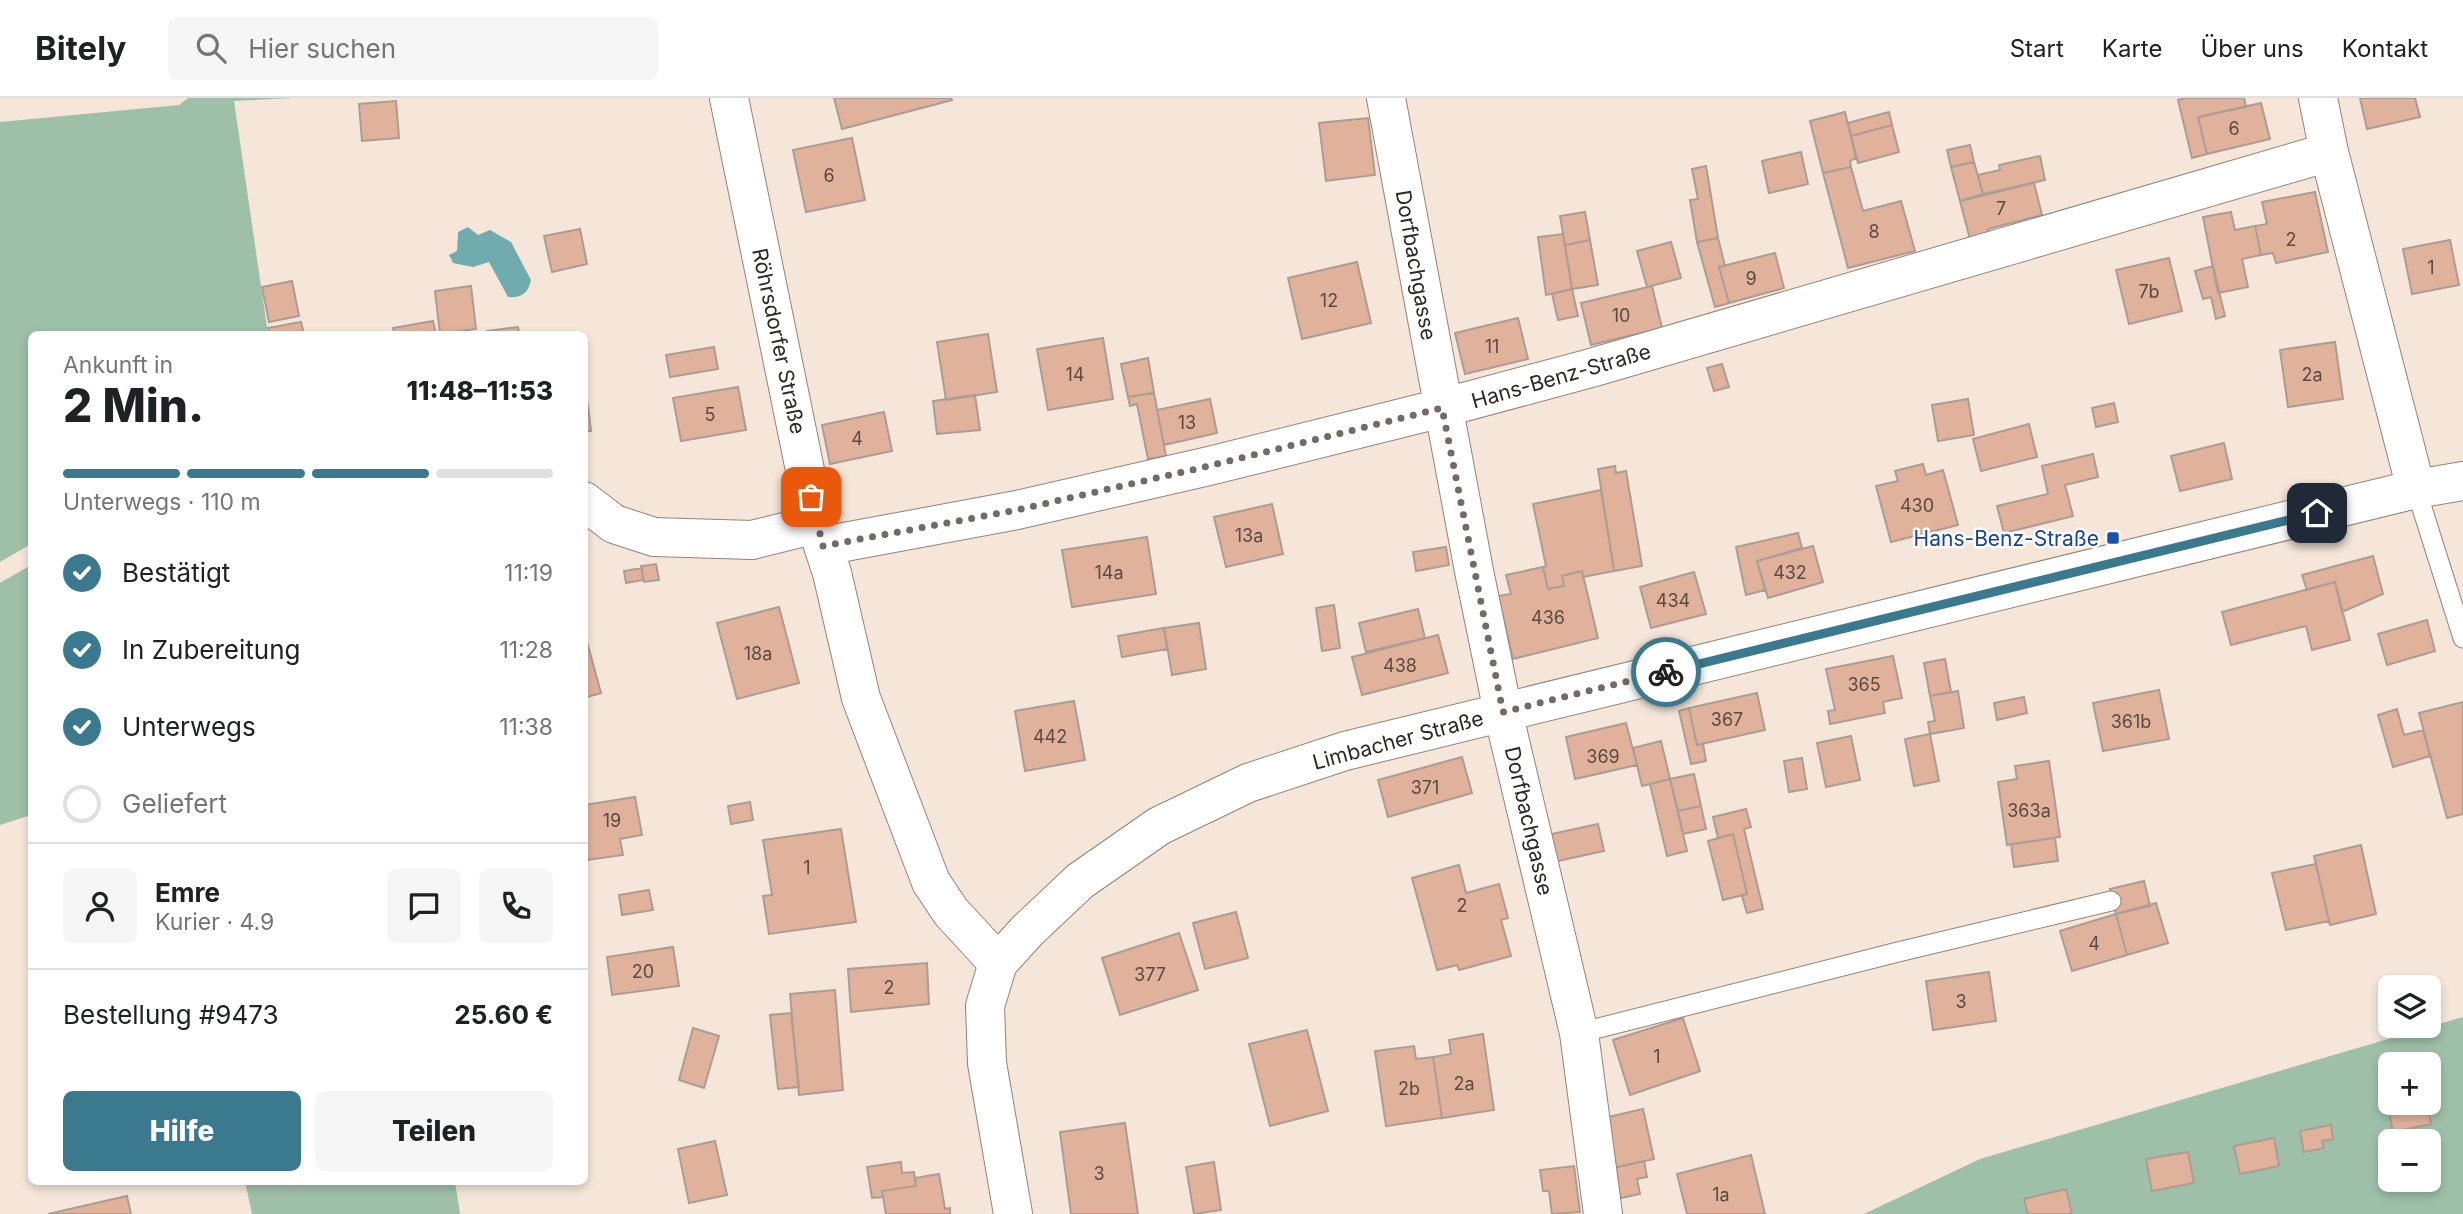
<!DOCTYPE html>
<html lang="de">
<head>
<meta charset="utf-8">
<style>
  :root { --surface:#fff; --page:#f6f6f6; --text:#202124; --muted:#757577; --line:#e0e0e0; --accent:#3b7a8e }
  body { margin:0; font-family:Inter,sans-serif; background:var(--page); color:var(--text); height:100vh; display:flex; flex-direction:column; font-size:26px; white-space:nowrap }
  * { box-sizing:border-box; margin:0 }
  p { font-size:23px; color:var(--muted) }
  .icon { flex:none; width:38px; height:38px; fill:none; stroke:currentColor; stroke-width:2; stroke-linecap:round; stroke-linejoin:round }
  .map { position:relative; flex:1; overflow:hidden }
  .side { position:absolute; left:28px; top:233px; width:560px; height:854px; display:flex; flex-direction:column; background:var(--surface); border-radius:10px; box-shadow:0 4px 10px #0003 }
  .side>* { flex:none }
  .buttons { position:absolute; left:2378px; top:877px; display:grid; gap:14px }
  .buttons a { display:grid; place-items:center; width:63px; height:63px; border-radius:10px; background:var(--surface); box-shadow:0 4px 10px #0003; font-size:35px }
  .pin { position:absolute; display:grid; place-items:center; width:60px; height:60px; color:#fff; margin:-30px; border-radius:14px; box-shadow:0 4px 10px #0006 }
  .courier { position:absolute; display:grid; place-items:center; width:70px; height:70px; margin:-35px; border:5px solid #3b7a8e; border-radius:50%; background:#fff; color:#222; box-shadow:0 2px 9px #0007 }
  .overview em { font-style:normal; font-weight:800 }
  .overview div { display:flex; flex-direction:column-reverse }
  .overview { display:flex; align-items:center; justify-content:space-between; height:119px; padding:0 35px }
  h1 { font-size:46px; font-weight:800; line-height:52px }
  .bar { display:grid; grid-template-columns:repeat(4,1fr); gap:10px 7px; align-content:center; height:84px; padding:0 35px }
  .bar i { height:9px; border-radius:5px; background:var(--line) }
  .bar .selected { background:var(--accent) }
  .bar p { grid-column:span 4 }
  .line { display:flex; align-items:center; gap:18px; padding:0 35px; border-top:2px solid var(--line) }
  .line div { flex:1 }
  .round { display:grid; place-items:center; flex:none; width:74px; height:74px; border-radius:10px; background:var(--page) }
  ol { padding:0 35px; list-style:none }
  li { display:flex; align-items:center; gap:21px; height:77px }
  li p { margin-inline-start:auto }
  li .icon { padding:7px; border-radius:50%; background:var(--accent); color:#fff; stroke-width:4 }
  li:last-child { color:var(--muted) }
  li i { width:38px; height:38px; border:4px solid var(--line); border-radius:50% }
  .cta { display:flex; gap:14px; margin-top:auto; padding:14px 35px }
  .cta a { flex:1; height:80px; border-radius:10px; background:var(--accent); color:#fff; font-size:28px; font-weight:800; line-height:80px; text-align:center }
  .cta a+a { background:var(--page); color:var(--text) }
  header { display:flex; align-items:center; gap:42px; box-sizing:border-box; height:98px; padding:0 35px; background:var(--surface); border-bottom:2px solid var(--line) }
  header strong { font-size:33px }
  nav { display:flex; gap:38px; margin-inline-start:auto; font-size:24px }
  .search { width:490px; height:63px; background:var(--page); display:flex; align-items:center; gap:18px; box-sizing:border-box; padding:0 24px; border-radius:10px; color:var(--muted); font-size:26px }
  .map>svg:first-child { display:block }
  .green { fill:#9ec0a9; fill-rule:evenodd }
  .water { fill:#70acad }
  .building { fill:#e0b29c; stroke:#ad9c94; stroke-width:2 }
  .lines { fill:none; stroke-linecap:round; stroke-linejoin:round }
  .service-casing { stroke:#928479; stroke-width:21 }
  .minor-casing { stroke:#928479; stroke-width:40 }
  .tertiary-casing { stroke:#928479; stroke-width:40 }
  .service { stroke:#fff; stroke-width:19 }
  .minor { stroke:#fff; stroke-width:38 }
  .tertiary { stroke:#fff; stroke-width:38 }
  .done { stroke:#736a63; stroke-width:7; stroke-dasharray:0 12.6 }
  .route { stroke:#3b7a8e; stroke-width:9 }
  .transit-dot { fill:#1a4fb4; stroke:#fff; stroke-width:2.5 }
  .labels { text-anchor:middle; dominant-baseline:central; stroke-width:5; stroke-linejoin:round; paint-order:stroke }
  .number-label { font-size:18px; fill:#5a4a41 }
  .street-label { font-size:21px; fill:#2d2823; stroke:#fff }
  .transit-label { font-size:21px; fill:#164399; stroke:#fff; text-anchor:end }
</style>
</head>
<body>
<header>
<strong>Bitely</strong>
<div class="search"><svg class="icon" aria-label="search" viewBox="0 0 24 24"><circle cx="10" cy="10" r="6"/><path d="M15 15l6 6"/></svg>Hier suchen</div>
<nav><a>Start</a><a>Karte</a><a>Über uns</a><a>Kontakt</a></nav>
</header>
<div class="map">
<svg width="2463" height="1116" viewBox="0 0 2463 1116">
  <rect width="100%" height="100%" fill="#f5e6d9"/>
  <path class="green" d="M 188,0 L 293,0 L 234,3 L 268,236 L 32,236 L 31,446 L 0,464 L 0,24 L 179,7 Z
    M 31,467 L 31,717 L 0,727 L 0,485 Z
    M 2463,919 L 2463,1116 L 1864,1116 L 1980,1061 ZM 2390,966 L 2429,966 L 2429,1004 L 2390,1004 ZM 2390,1043 L 2429,1043 L 2429,1082 L 2390,1082 Z
    M 245,1083 L 455,1083 L 460,1116 L 252,1116 Z"/>
  <path class="water" d="M 468,129 L 478,137 L 490,132 L 511,144 L 531,182 C 528,196 521,200 508,199 L 489,164 L 473,169 L 453,165 L 449,157 L 457,153 L 458,134 Z"/>
  <path class="building" d="M 834,0 L 951,0 L 952,2 L 842,31 Z
    M 2185,0 L 2244,0 L 2246,9 L 2198,19 L 2207,56 L 2192,60 L 2178,2 Z
    M 2360,0 L 2415,0 L 2420,19 L 2367,31 Z
    M 396,3 L 399,40 L 362,43 L 359,6 Z
    M 2261,5 L 2270,41 L 2207,56 L 2198,19 Z
    M 1845,14 L 1856,60 L 1850,63 L 1851,69 L 1823,75 L 1810,23 Z
    M 1889,14 L 1892,27 L 1851,38 L 1848,25 Z
    M 1368,20 L 1375,77 L 1326,83 L 1319,25 Z
    M 1892,27 L 1899,54 L 1858,65 L 1851,38 Z
    M 852,40 L 865,102 L 806,114 L 793,52 Z
    M 1970,47 L 1974,64 L 1951,69 L 1947,52 Z
    M 1801,54 L 1808,86 L 1769,95 L 1762,63 Z
    M 2040,58 L 2045,82 L 1983,96 L 1978,77 L 2000,72 L 1999,67 Z
    M 1974,64 L 1983,96 L 1960,103 L 1951,69 Z
    M 1706,68 L 1718,140 L 1697,144 L 1690,102 L 1698,101 L 1692,71 Z
    M 1851,69 L 1863,113 L 1901,103 L 1915,153 L 1848,170 L 1823,75 Z
    M 2034,85 L 2042,117 L 1988,131 L 1990,140 L 1971,145 L 1960,103 Z
    M 2315,94 L 2328,154 L 2276,165 L 2273,155 L 2261,157 L 2255,128 L 2267,126 L 2262,104 Z
    M 1585,114 L 1590,142 L 1565,147 L 1560,118 Z
    M 2231,114 L 2235,132 L 2255,128 L 2261,157 L 2242,161 L 2248,189 L 2218,195 L 2203,119 Z
    M 580,131 L 587,166 L 552,174 L 544,138 Z
    M 1563,136 L 1572,191 L 1546,197 L 1538,139 Z
    M 1718,140 L 1725,168 L 1719,169 L 1729,205 L 1715,209 L 1697,144 Z
    M 1590,142 L 1598,187 L 1572,191 L 1565,147 Z
    M 2450,142 L 2459,187 L 2412,196 L 2403,151 Z
    M 1671,144 L 1681,180 L 1647,189 L 1637,153 Z
    M 1775,155 L 1784,190 L 1729,205 L 1719,169 Z
    M 2169,160 L 2182,213 L 2129,226 L 2116,172 Z
    M 1357,164 L 1371,225 L 1302,241 L 1288,180 Z
    M 2213,168 L 2225,218 L 2216,221 L 2211,199 L 2203,201 L 2195,173 Z
    M 292,183 L 299,218 L 269,224 L 262,189 Z
    M 471,188 L 476,231 L 440,236 L 435,193 Z
    M 1652,188 L 1662,230 L 1591,247 L 1581,205 Z
    M 1572,191 L 1578,218 L 1558,222 L 1552,196 Z
    M 1518,220 L 1528,261 L 1465,276 L 1455,235 Z
    M 433,223 L 436,236 L 394,236 L 393,230 Z
    M 301,224 L 304,236 L 270,236 L 268,230 Z
    M 518,229 L 519,236 L 488,236 L 487,233 Z
    M 988,236 L 997,294 L 946,302 L 937,244 Z
    M 1103,240 L 1113,301 L 1048,312 L 1037,251 Z
    M 2335,244 L 2343,301 L 2288,309 L 2280,252 Z
    M 714,249 L 718,271 L 670,279 L 666,257 Z
    M 1148,260 L 1154,295 L 1128,299 L 1121,266 Z
    M 1722,266 L 1729,289 L 1714,293 L 1707,270 Z
    M 584,277 L 591,333 L 584,333 Z
    M 738,289 L 746,332 L 681,343 L 673,300 Z
    M 1154,295 L 1166,358 L 1148,361 L 1137,306 L 1130,308 L 1128,299 Z
    M 975,297 L 980,332 L 937,336 L 933,303 Z
    M 1210,301 L 1217,335 L 1164,347 L 1157,312 Z
    M 1968,301 L 1974,337 L 1938,343 L 1932,307 Z
    M 2114,305 L 2118,324 L 2096,329 L 2092,310 Z
    M 884,314 L 892,353 L 830,366 L 822,327 Z
    M 2029,326 L 2037,359 L 1981,373 L 1973,341 Z
    M 2224,345 L 2232,381 L 2180,393 L 2171,358 Z
    M 2093,356 L 2098,379 L 2065,387 L 2073,418 L 2004,435 L 1997,408 L 2048,396 L 2042,368 Z
    M 1923,366 L 1926,377 L 1943,372 L 1958,427 L 1891,444 L 1876,388 L 1898,383 L 1895,373 Z
    M 1615,368 L 1616,375 L 1626,373 L 1642,468 L 1614,473 L 1598,371 Z
    M 1601,392 L 1614,473 L 1583,479 L 1582,473 L 1562,478 L 1564,488 L 1548,491 L 1543,469 L 1546,468 L 1533,406 Z
    M 1272,406 L 1283,456 L 1226,469 L 1214,419 Z
    M 1798,435 L 1802,450 L 1757,463 L 1765,492 L 1746,497 L 1736,449 Z
    M 1147,439 L 1156,496 L 1072,509 L 1062,452 Z
    M 1813,448 L 1823,484 L 1768,500 L 1757,463 Z
    M 1446,449 L 1449,467 L 1416,473 L 1413,454 Z
    M 2373,458 L 2383,496 L 2342,514 L 2335,484 L 2307,492 L 2302,477 Z
    M 656,466 L 659,482 L 644,484 L 641,468 Z
    M 1543,469 L 1548,491 L 1564,488 L 1562,478 L 1582,473 L 1598,540 L 1513,561 L 1498,498 L 1511,496 L 1506,477 Z
    M 642,470 L 643,482 L 626,485 L 624,473 Z
    M 1694,474 L 1706,516 L 1651,530 L 1640,489 Z
    M 2335,484 L 2350,542 L 2312,552 L 2306,528 L 2231,547 L 2222,514 Z
    M 1334,507 L 1340,550 L 1322,553 L 1316,510 Z
    M 779,509 L 799,585 L 737,601 L 717,525 Z
    M 1418,511 L 1425,540 L 1366,554 L 1359,525 Z
    M 2427,522 L 2435,553 L 2387,567 L 2378,536 Z
    M 1199,525 L 1206,571 L 1172,577 L 1164,530 Z
    M 1164,530 L 1167,551 L 1122,559 L 1118,538 Z
    M 584,533 L 601,595 L 584,600 Z
    M 1438,537 L 1448,575 L 1362,597 L 1352,559 Z
    M 1893,558 L 1902,600 L 1883,604 L 1885,615 L 1830,626 L 1828,613 L 1835,612 L 1826,571 Z
    M 1945,561 L 1951,594 L 1930,598 L 1924,565 Z
    M 2159,592 L 2169,641 L 2103,653 L 2093,605 Z
    M 1958,593 L 1964,630 L 1930,636 L 1928,624 L 1935,623 L 1930,598 Z
    M 1757,595 L 1765,632 L 1697,647 L 1689,610 Z
    M 2024,599 L 2027,615 L 1997,622 L 1994,605 Z
    M 1074,603 L 1085,662 L 1025,673 L 1015,613 Z
    M 2463,604 L 2463,716 L 2447,720 L 2419,615 Z
    M 1689,610 L 1697,647 L 1703,646 L 1706,663 L 1691,666 L 1679,613 Z
    M 2397,611 L 2404,637 L 2423,632 L 2430,658 L 2393,669 L 2378,617 Z
    M 1626,625 L 1637,667 L 1575,681 L 1566,639 Z
    M 1930,636 L 1939,683 L 1914,688 L 1905,641 Z
    M 1851,638 L 1860,682 L 1826,689 L 1817,645 Z
    M 1661,643 L 1670,681 L 1642,688 L 1633,650 Z
    M 1462,659 L 1472,695 L 1388,719 L 1378,682 Z
    M 1802,660 L 1807,691 L 1789,694 L 1784,663 Z
    M 2049,663 L 2060,739 L 2007,747 L 1998,684 L 2017,681 L 2015,668 Z
    M 1694,676 L 1701,708 L 1678,713 L 1670,681 Z
    M 1670,681 L 1687,753 L 1667,758 L 1650,686 Z
    M 635,699 L 642,737 L 620,741 L 623,757 L 588,762 L 584,741 L 584,707 Z
    M 750,704 L 753,722 L 731,726 L 728,708 Z
    M 1701,708 L 1706,731 L 1683,736 L 1678,713 Z
    M 1746,711 L 1751,729 L 1744,731 L 1763,811 L 1747,815 L 1742,798 L 1747,796 L 1733,736 L 1718,740 L 1713,719 Z
    M 1598,726 L 1604,753 L 1553,764 L 1547,737 Z
    M 841,731 L 856,824 L 769,836 L 763,798 L 772,797 L 763,742 Z
    M 1733,736 L 1747,796 L 1723,802 L 1708,743 Z
    M 2055,740 L 2058,763 L 2014,769 L 2011,746 Z
    M 2361,747 L 2376,816 L 2330,827 L 2314,758 Z
    M 2316,766 L 2329,823 L 2286,832 L 2272,775 Z
    M 1459,767 L 1466,795 L 1499,786 L 1508,820 L 1501,822 L 1511,858 L 1459,872 L 1457,867 L 1437,872 L 1412,780 Z
    M 2144,783 L 2150,808 L 2116,816 L 2110,791 Z
    M 649,792 L 653,812 L 622,817 L 619,797 Z
    M 2156,805 L 2168,845 L 2127,857 L 2116,816 Z
    M 1236,814 L 1248,860 L 1205,871 L 1193,825 Z
    M 2116,816 L 2127,857 L 2072,873 L 2060,833 Z
    M 1179,835 L 1198,892 L 1120,917 L 1102,860 Z
    M 673,849 L 679,888 L 612,897 L 607,859 Z
    M 927,865 L 929,906 L 851,914 L 848,871 Z
    M 1989,874 L 1996,923 L 1933,932 L 1926,883 Z
    M 835,892 L 843,992 L 799,997 L 790,896 Z
    M 791,915 L 799,989 L 778,991 L 770,917 Z
    M 1683,920 L 1700,973 L 1630,997 L 1613,942 Z
    M 693,930 L 719,938 L 704,990 L 679,982 Z
    M 1307,932 L 1328,1013 L 1270,1028 L 1249,946 Z
    M 1483,936 L 1494,1012 L 1442,1020 L 1433,959 L 1451,956 L 1449,942 Z
    M 1414,948 L 1416,961 L 1433,959 L 1442,1020 L 1386,1028 L 1375,953 Z
    M 2427,1004 L 2431,1026 L 2393,1034 L 2387,1005 Z
    M 1643,1011 L 1654,1061 L 1604,1072 L 1595,1022 Z
    M 1125,1025 L 1138,1116 L 1071,1116 L 1060,1034 Z
    M 2331,1027 L 2333,1041 L 2322,1043 L 2324,1050 L 2304,1054 L 2300,1033 Z
    M 2274,1040 L 2279,1068 L 2240,1076 L 2234,1048 Z
    M 715,1043 L 727,1097 L 689,1105 L 678,1051 Z
    M 2188,1054 L 2194,1085 L 2152,1093 L 2146,1061 Z
    M 1751,1057 L 1765,1116 L 1687,1116 L 1677,1076 Z
    M 1644,1063 L 1647,1079 L 1637,1081 L 1640,1096 L 1611,1102 L 1604,1072 Z
    M 901,1064 L 902,1075 L 914,1074 L 916,1088 L 882,1093 L 883,1099 L 872,1100 L 867,1069 Z
    M 1214,1064 L 1221,1112 L 1194,1116 L 1186,1069 Z
    M 1574,1068 L 1580,1114 L 1552,1116 L 1549,1093 L 1543,1093 L 1540,1072 Z
    M 939,1076 L 945,1111 L 950,1110 L 950,1116 L 886,1116 L 882,1093 L 916,1088 L 915,1080 Z
    M 2066,1091 L 2072,1116 L 2028,1116 L 2024,1101 Z
    M 127,1098 L 131,1116 L 48,1116 Z"/>
  <g class="lines">
    <g class="service-casing">
      <path id="service" d="M 2416,391 L 2463,540
        M 1579,935 L 1898,854 L 2111,803"/>
    </g>
    <g class="minor-casing">
      <path id="minor" d="M 729,0 L 816,426 L 832,475 L 861,600 L 931,784 L 951,814 L 998,865
        M 1386,0 L 1474,473 L 1503,614 L 1579,935 L 1603,1116
        M 2318,0 L 2329,54 L 2416,391
        M 584,403 L 614,426 L 654,439 L 752,442 L 816,426
        M 823,448 L 1017,412 L 1209,368 L 1442,310 L 1591,270 L 2329,54"/>
    </g>
    <g class="tertiary-casing">
      <path id="tertiary" d="M 1013,1116 L 987,965 L 985,908 L 998,865 L 1027,833 L 1080,783 L 1159,728 L 1248,685 L 1345,653 L 2416,391 L 2463,383"/>
    </g>
    <use href="#service" class="service"/>
    <use href="#minor" class="minor"/>
    <use href="#tertiary" class="tertiary"/>
  </g>
  <g class="lines">
    <path class="done" d="M 811,399 L 823,448 L 1017,412 L 1209,368 L 1442,310 L 1503,614 L 1666,574"/>
    <path class="route" d="M 1666,574 L 2317,415"/>
  </g>
  <rect class="transit-dot" x="2106" y="433" width="14" height="14" rx="3.5"/>
  <g class="labels">
    <g class="number-label">
      <text x="2234" y="30">6</text>
      <text x="829" y="77">6</text>
      <text x="2001" y="110">7</text>
      <text x="1874" y="133">8</text>
      <text x="2291" y="141">2</text>
      <text x="2431" y="169">1</text>
      <text x="1751" y="180">9</text>
      <text x="2149" y="193">7b</text>
      <text x="1329" y="202">12</text>
      <text x="1621" y="217">10</text>
      <text x="1492" y="248">11</text>
      <text x="1075" y="276">14</text>
      <text x="2312" y="276">2a</text>
      <text x="710" y="316">5</text>
      <text x="1187" y="324">13</text>
      <text x="857" y="340">4</text>
      <text x="1917" y="407">430</text>
      <text x="1249" y="437">13a</text>
      <text x="1109" y="474">14a</text>
      <text x="1790" y="474">432</text>
      <text x="1673" y="502">434</text>
      <text x="1548" y="519">436</text>
      <text x="758" y="555">18a</text>
      <text x="1400" y="567">438</text>
      <text x="1864" y="586">365</text>
      <text x="1727" y="621">367</text>
      <text x="2131" y="623">361b</text>
      <text x="1050" y="638">442</text>
      <text x="1603" y="658">369</text>
      <text x="1425" y="689">371</text>
      <text x="2029" y="712">363a</text>
      <text x="612" y="722">19</text>
      <text x="807" y="769">1</text>
      <text x="1462" y="807">2</text>
      <text x="2094" y="845">4</text>
      <text x="643" y="873">20</text>
      <text x="1150" y="876">377</text>
      <text x="889" y="889">2</text>
      <text x="1961" y="903">3</text>
      <text x="1657" y="958">1</text>
      <text x="1464" y="985">2a</text>
      <text x="1409" y="990">2b</text>
      <text x="1099" y="1075">3</text>
      <text x="1721" y="1096">1a</text>
    </g>
    <g class="street-label">
      <text transform="translate(1416 167) rotate(80)">Dorfbachgasse</text>
      <text transform="translate(779 243) rotate(78)">Röhrsdorfer Straße</text>
      <text transform="translate(1561 278) rotate(-16)">Hans-Benz-Straße</text>
      <text transform="translate(1398 642) rotate(-15)">Limbacher Straße</text>
      <text transform="translate(1529 723) rotate(77)">Dorfbachgasse</text>
    </g>
    <g class="transit-label">
      <text x="2099" y="440">Hans-Benz-Straße</text>
    </g>
  </g>
</svg>
<div class="buttons">
<a><svg class="icon" aria-label="layers" viewBox="0 0 24 24"><path d="M12 4l9 5-9 5-9-5zM3 14l9 5 9-5"/></svg></a>
<a>+</a>
<a>−</a>
</div>
<div class="pin" style="left:811px;top:399px;background:#ea580c"><svg class="icon" aria-label="bag" viewBox="0 0 24 24"><path d="M5 8h14l-1 12H6zM9 8a3 3 0 0 1 6 0"/></svg></div>
<div class="pin" style="left:2317px;top:415px;background:#1f2937"><svg class="icon" aria-label="home" viewBox="0 0 24 24"><path d="M3 11l9-7 9 7M6 9v11h12V9"/></svg></div>
<div class="courier" style="left:1666px;top:574px"><svg class="icon" aria-label="bike" viewBox="0 0 24 24"><circle cx="6" cy="16" r="4"/><circle cx="18" cy="16" r="4"/><path d="M6 16l4-8h5l3 8M10 8l3 8H6M13 5h3"/></svg></div>
<section class="side">
<div class="overview"><div><h1>2 Min.</h1><p>Ankunft in</p></div><em>11:48–11:53</em></div>
<div class="bar"><i class="selected"></i><i class="selected"></i><i class="selected"></i><i></i><p>Unterwegs · 110 m</p></div>
<ol>
<li><svg class="icon" aria-label="check" viewBox="0 0 24 24"><path d="M5 12l5 5 9-10"/></svg>Bestätigt<p>11:19</p></li>
<li><svg class="icon" aria-label="check" viewBox="0 0 24 24"><path d="M5 12l5 5 9-10"/></svg>In Zubereitung<p>11:28</p></li>
<li><svg class="icon" aria-label="check" viewBox="0 0 24 24"><path d="M5 12l5 5 9-10"/></svg>Unterwegs<p>11:38</p></li>
<li><i></i>Geliefert</li>
</ol>
<div class="line" style="height:126px"><a class="round"><svg class="icon" aria-label="person" viewBox="0 0 24 24"><circle cx="12" cy="8" r="4"/><path d="M4 21q1-7 8-7t8 7"/></svg></a><div><b>Emre</b><p>Kurier · 4.9</p></div><a class="round"><svg class="icon" aria-label="chat" viewBox="0 0 24 24"><path d="M4 5h16v11H9l-5 4z"/></svg></a><a class="round"><svg class="icon" aria-label="phone" viewBox="0 0 24 24"><path d="M5 4h4l2 5-3 2q2 4 5 5l2-3 5 2v4C11 20 4 13 5 4z"/></svg></a></div>
<div class="line" style="height:91px"><div>Bestellung #9473</div><b>25.60 €</b></div>
<div class="cta"><a>Hilfe</a><a>Teilen</a></div>
</section>
</div>
</body>
</html>
